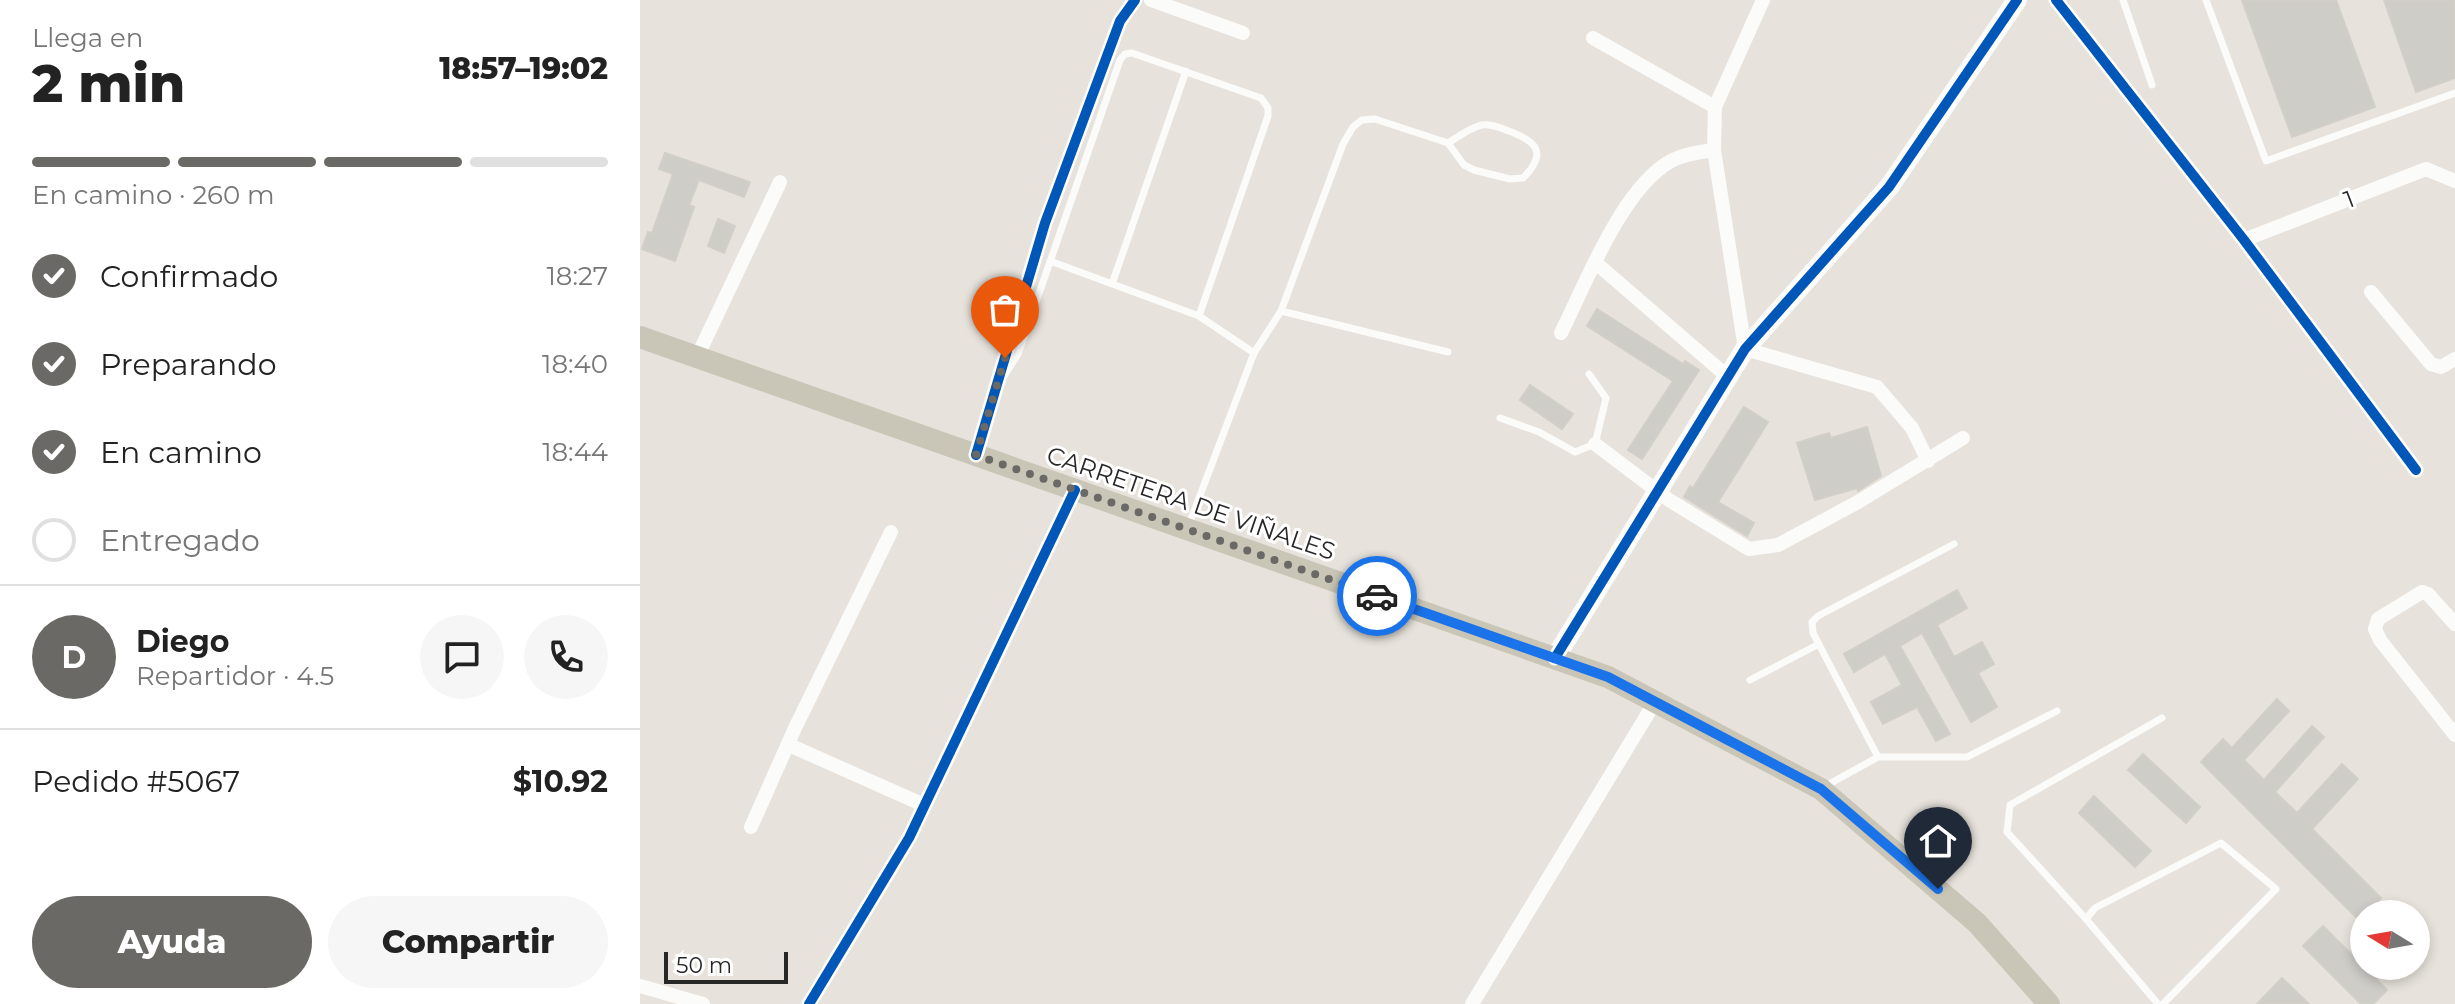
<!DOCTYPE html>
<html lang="es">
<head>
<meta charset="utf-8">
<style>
  :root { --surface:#fff; --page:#f6f6f6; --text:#222; --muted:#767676; --line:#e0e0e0; --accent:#6a6966 }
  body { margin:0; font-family:Montserrat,sans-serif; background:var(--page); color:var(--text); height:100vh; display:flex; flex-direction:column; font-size:30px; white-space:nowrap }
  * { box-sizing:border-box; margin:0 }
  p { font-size:26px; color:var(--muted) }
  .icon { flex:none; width:44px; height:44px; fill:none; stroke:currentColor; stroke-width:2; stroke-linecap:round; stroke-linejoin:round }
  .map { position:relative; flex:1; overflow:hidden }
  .sheet { display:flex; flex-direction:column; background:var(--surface); width:640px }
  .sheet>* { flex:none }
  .needle { width:52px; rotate:281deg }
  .tools { position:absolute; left:1710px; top:900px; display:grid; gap:16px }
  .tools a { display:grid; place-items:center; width:80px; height:80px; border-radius:50%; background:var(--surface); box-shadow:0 4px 12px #0003; font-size:40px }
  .scale { position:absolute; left:24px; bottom:20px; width:124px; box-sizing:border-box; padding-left:8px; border:4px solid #272727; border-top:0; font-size:22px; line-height:28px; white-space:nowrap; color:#272727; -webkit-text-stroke:6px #fff; paint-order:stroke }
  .pin { position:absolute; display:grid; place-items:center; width:68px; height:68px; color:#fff; margin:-82px -34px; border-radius:50% 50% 50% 0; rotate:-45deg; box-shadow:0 0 8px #0007 }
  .pin .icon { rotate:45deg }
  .courier { position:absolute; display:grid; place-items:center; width:80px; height:80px; margin:-40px; border:6px solid #1a73e8; border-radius:50%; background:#fff; color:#222; box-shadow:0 2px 10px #0007 }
  .summary em { font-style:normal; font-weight:800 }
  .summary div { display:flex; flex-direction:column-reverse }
  .summary { display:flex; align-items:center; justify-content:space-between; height:136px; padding:0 32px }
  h1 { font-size:52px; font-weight:800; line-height:60px }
  .bar { display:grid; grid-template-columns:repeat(4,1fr); gap:12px 8px; align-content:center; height:96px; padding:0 32px }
  .bar i { height:10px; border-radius:6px; background:var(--line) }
  .bar .current { background:var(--accent) }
  .bar p { grid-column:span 4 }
  .line { display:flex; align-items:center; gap:20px; padding:0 32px; border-top:2px solid var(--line) }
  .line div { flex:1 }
  .round { display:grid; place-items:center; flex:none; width:84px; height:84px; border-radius:42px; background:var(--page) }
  ol { padding:0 32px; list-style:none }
  li { display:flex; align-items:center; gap:24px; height:88px }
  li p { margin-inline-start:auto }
  li .icon { padding:8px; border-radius:50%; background:var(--accent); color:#fff; stroke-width:4 }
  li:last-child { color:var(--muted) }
  li i { width:44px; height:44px; border:4px solid var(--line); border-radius:50% }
  .button { display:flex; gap:16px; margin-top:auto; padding:16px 32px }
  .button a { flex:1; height:92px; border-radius:48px; background:var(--accent); color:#fff; font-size:32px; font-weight:800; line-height:92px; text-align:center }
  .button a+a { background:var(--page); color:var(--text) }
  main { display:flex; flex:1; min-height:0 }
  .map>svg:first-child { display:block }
  .building { fill:#cfcdc8; stroke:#d2cec8; stroke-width:2 }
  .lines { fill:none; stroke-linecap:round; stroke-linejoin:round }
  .lane { stroke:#fbfbfa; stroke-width:7 }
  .street { stroke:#fbfbfa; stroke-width:14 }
  .secondary { stroke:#fbfbfa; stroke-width:20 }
  .primary { stroke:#c9c5b7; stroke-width:22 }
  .cycleway-casing { stroke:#fff; stroke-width:15 }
  .cycleway { stroke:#0057b8; stroke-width:10 }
  .done { stroke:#6a6966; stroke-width:8; stroke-dasharray:0 14.4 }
  .route { stroke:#1a73e8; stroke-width:10 }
  .labels { text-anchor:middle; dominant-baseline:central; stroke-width:6; stroke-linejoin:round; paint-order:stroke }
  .street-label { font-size:24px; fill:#272727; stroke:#fff }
</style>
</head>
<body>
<main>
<section class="sheet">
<div class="summary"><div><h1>2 min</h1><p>Llega en</p></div><em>18:57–19:02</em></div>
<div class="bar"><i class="current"></i><i class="current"></i><i class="current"></i><i></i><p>En camino · 260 m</p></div>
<ol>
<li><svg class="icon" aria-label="check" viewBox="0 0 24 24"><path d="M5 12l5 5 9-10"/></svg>Confirmado<p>18:27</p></li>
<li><svg class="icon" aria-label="check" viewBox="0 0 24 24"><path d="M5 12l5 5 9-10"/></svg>Preparando<p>18:40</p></li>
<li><svg class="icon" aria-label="check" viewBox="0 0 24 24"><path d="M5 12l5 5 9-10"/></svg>En camino<p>18:44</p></li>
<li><i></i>Entregado</li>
</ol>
<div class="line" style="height:144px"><b class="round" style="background:var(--accent);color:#fff">D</b><div><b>Diego</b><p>Repartidor · 4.5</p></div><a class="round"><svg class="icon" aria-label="chat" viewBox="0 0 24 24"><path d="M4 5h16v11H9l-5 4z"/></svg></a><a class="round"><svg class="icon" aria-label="phone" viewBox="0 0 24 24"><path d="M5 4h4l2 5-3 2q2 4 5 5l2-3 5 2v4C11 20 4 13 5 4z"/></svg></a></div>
<div class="line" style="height:104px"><div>Pedido #5067</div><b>$10.92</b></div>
<div class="button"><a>Ayuda</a><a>Compartir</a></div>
</section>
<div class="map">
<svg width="1815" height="1004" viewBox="0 0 1815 1004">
  <rect width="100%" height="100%" fill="#e7e3dc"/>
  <path class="building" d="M 1602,0 L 1696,0 L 1735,107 L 1652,137 Z
    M 1744,0 L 1815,0 L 1815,78 L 1776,92 Z
    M 25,153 L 110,182 L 104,197 L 59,180 L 49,205 L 54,207 L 35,261 L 2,249 L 8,232 L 12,233 L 33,174 L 19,169 Z
    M 78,219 L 95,226 L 84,253 L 68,246 Z
    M 957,309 L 1043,364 L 1045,361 L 1059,370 L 1002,459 L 988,450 L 1033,381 L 947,326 Z
    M 890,385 L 933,414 L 922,429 L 880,400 Z
    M 1104,407 L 1128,422 L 1078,502 L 1114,523 L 1107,536 L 1044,497 L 1050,486 L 1053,488 Z
    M 1227,427 L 1241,476 L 1218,491 L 1217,488 L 1175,500 L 1157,443 L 1189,433 L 1191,438 Z
    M 1317,590 L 1327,608 L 1297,625 L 1314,657 L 1342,642 L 1354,664 L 1338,673 L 1357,707 L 1331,722 L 1282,633 L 1260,646 L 1310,734 L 1296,741 L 1277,707 L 1243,724 L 1231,702 L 1262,685 L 1245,654 L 1214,672 L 1204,654 Z
    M 1637,699 L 1649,711 L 1604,760 L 1624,780 L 1672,726 L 1684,737 L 1635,792 L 1657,813 L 1702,764 L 1718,779 L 1672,829 L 1741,898 L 1719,920 L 1561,762 L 1583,739 L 1592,748 Z
    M 1503,754 L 1560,807 L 1546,823 L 1488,770 Z
    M 1454,796 L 1511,851 L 1495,867 L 1439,813 Z
    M 1683,926 L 1747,990 L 1733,1004 L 1721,1004 L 1663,946 Z
    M 1642,978 L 1669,1004 L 1617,1004 Z"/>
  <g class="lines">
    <path class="lane" d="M 1483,0 L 1512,85
      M 1566,0 L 1626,161 L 1815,93
      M 410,261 L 559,316
      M 472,284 L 546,71
      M 641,311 L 808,352
      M 363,378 L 378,354 L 480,60 L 485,54 L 492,53 L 621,98 L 628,108 L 628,116 L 559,316 L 614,353
      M 860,418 L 899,432 L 935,452 L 955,444 L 966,398 L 949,374
      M 548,527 L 614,353 L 641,311 L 703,144 L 713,127 L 722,120 L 735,119 L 808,143 L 824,165 L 834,170 L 870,179 L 883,178 C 910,151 894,140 866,130 C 858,127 850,124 842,125 C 829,128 818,137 808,143
      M 1110,680 L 1179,644
      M 1238,757 L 1327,757 L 1417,711
      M 1182,788 L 1238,757 L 1173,633 L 1172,622 L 1178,616 L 1314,544
      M 1446,919 L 1367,832 L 1370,805 L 1522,718
      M 1518,1004 L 1446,919 L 1455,908 L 1581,843 L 1636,889 L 1523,1004"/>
    <path class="street" d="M 511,0 L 603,33
      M 1123,0 L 1075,107 L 1074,150 L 1105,349 L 1237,387 L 1272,428 L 1288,461
      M 1416,0 L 1604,240 L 1776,470
      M 953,38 L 1075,107
      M 1604,240 L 1786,169 L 1815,181
      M 956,263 L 1088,377
      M 1731,292 L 1791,364 L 1801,367 L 1815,359
      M 921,333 C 946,283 982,188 1031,161 C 1044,154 1060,152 1074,150
      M 57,357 L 140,182
      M 955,444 L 1029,500 L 1109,549 L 1138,545 L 1218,502 L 1323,438
      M 336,455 L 405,223 L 480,21 L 495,0
      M 1815,624 L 1788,594 L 1782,592 L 1738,619 L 1735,629 L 1740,640 L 1815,735
      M 149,745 L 284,805
      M 111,827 L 155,728 L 251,532
      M 0,986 L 63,1004
      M 169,1004 L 269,838 L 435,490
      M 832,1004 L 1015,702"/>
    <path class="secondary" d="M 915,658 L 1105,349 L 1249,187 L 1377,0"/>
    <path class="primary" d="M 0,337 L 968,677 L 1181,789 L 1337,923 L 1409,1004"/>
    <g class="cycleway-casing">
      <path id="cycleway" d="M 1416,0 L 1604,240 L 1776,470
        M 336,455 L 405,223 L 480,21 L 495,0
        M 915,658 L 1105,349 L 1249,187 L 1377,0
        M 169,1004 L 269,838 L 435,490"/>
    </g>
    <use href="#cycleway" class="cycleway"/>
  </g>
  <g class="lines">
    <path class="done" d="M 365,358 L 336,455 L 737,596"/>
    <path class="route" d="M 737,596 L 968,677 L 1181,789 L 1298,889"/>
  </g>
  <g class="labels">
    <g class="street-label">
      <text transform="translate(1709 199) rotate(-21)">1</text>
      <text transform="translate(551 503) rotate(19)">CARRETERA DE VIÑALES</text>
    </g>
  </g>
</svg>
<div class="tools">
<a><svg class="needle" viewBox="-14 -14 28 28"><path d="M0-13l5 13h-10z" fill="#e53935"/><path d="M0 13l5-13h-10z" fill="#767676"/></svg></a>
</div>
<div class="scale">50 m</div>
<div class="pin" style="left:365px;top:358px;background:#ea580c"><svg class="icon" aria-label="bag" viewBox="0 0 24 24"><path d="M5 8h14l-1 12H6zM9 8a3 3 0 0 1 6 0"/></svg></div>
<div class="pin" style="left:1298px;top:889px;background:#1f2937"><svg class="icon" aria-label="home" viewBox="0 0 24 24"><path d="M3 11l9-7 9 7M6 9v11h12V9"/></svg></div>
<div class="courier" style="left:737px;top:596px"><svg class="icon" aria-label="car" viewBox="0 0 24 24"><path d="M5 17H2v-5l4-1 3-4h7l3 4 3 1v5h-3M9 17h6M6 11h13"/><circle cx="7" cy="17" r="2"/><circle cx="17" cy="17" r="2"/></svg></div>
</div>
</main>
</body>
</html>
